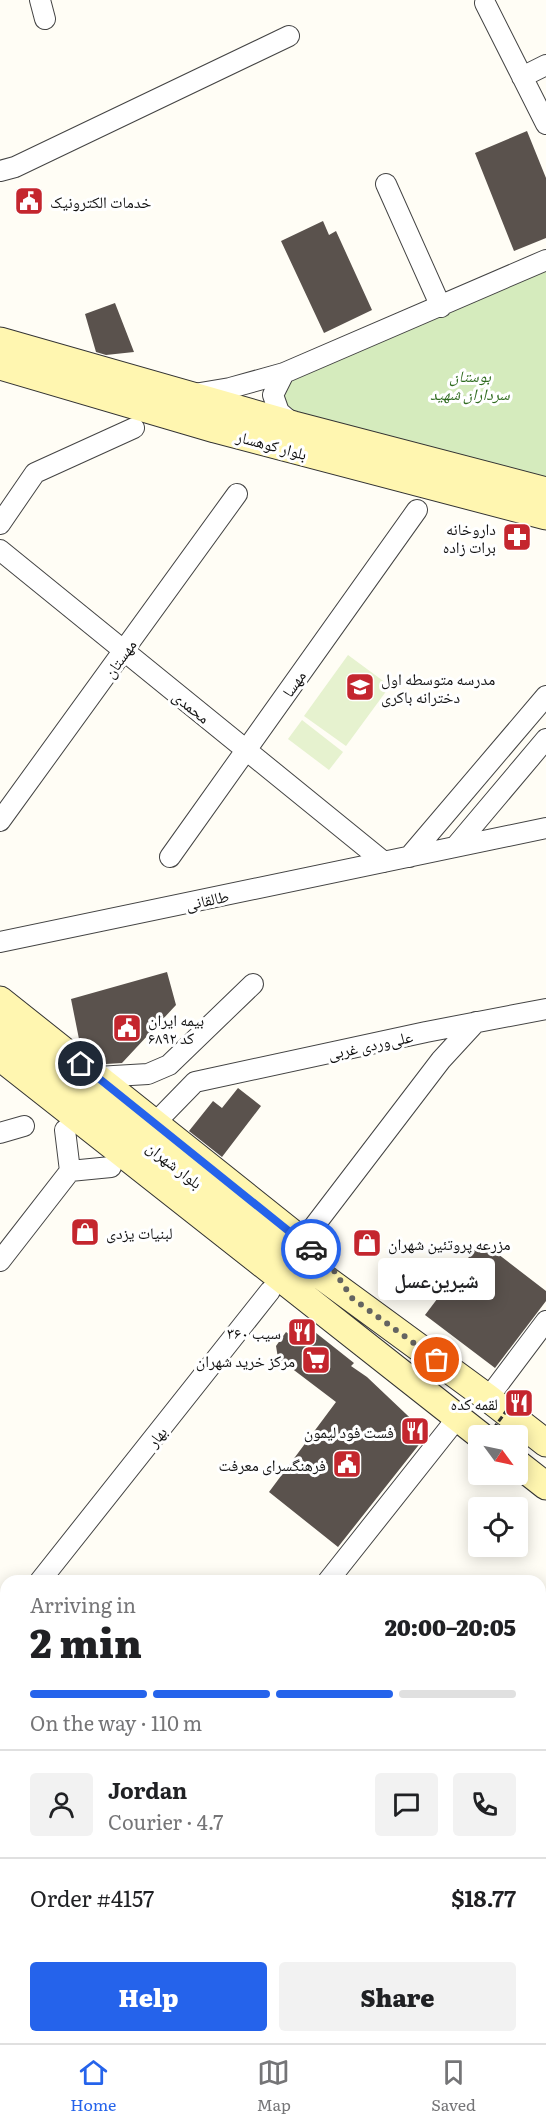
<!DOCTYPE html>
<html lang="en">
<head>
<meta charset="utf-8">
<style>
  :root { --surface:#fff; --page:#f2f2f2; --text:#202124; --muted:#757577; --line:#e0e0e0; --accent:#2563eb }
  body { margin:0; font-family:Literata,"Noto Naskh Arabic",serif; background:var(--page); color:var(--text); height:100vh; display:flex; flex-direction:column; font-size:22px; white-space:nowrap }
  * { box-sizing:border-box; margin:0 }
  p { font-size:20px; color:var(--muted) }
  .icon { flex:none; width:33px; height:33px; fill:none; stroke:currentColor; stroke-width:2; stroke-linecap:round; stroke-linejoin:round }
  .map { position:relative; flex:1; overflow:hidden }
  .details { position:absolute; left:0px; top:1575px; width:546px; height:468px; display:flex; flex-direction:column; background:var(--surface); border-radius:18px 18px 0 0; box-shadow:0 3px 15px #0003 }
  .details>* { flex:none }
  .needle { width:39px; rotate:123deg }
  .controls { position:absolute; left:468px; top:1425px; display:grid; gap:12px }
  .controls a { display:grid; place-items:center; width:60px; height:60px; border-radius:6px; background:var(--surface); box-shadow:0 3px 15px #0003; font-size:30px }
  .pin { position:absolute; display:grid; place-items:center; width:51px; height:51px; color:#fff; margin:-26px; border:3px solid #fff; border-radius:50%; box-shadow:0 2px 6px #0007 }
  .courier { position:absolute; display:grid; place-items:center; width:60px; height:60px; margin:-30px; border:4px solid #2563eb; border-radius:50%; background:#fff; color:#222; box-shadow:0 2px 8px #0007 }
  .bubble { position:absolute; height:42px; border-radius:6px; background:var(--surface); box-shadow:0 3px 15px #0003; font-size:20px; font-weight:800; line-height:42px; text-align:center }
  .head em { font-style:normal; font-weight:800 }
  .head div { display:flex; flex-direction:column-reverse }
  .head { display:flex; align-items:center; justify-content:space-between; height:102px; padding:0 30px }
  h1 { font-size:39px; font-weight:800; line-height:45px }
  .bar { display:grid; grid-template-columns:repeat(4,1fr); gap:9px 6px; align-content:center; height:72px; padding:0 30px }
  .bar i { height:8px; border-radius:4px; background:var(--line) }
  .bar .active { background:var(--accent) }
  .bar p { grid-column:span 4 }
  .line { display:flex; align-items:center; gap:15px; padding:0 30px; border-top:2px solid var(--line) }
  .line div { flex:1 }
  .round { display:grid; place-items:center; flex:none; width:63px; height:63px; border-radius:6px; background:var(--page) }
  .action { display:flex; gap:12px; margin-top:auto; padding:12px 30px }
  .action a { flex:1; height:69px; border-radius:6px; background:var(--accent); color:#fff; font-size:24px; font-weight:800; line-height:69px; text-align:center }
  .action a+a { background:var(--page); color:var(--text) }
  .tabs { display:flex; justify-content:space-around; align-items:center; height:84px; border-top:2px solid var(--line); background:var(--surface); font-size:16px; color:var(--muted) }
  .tabs a { display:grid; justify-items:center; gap:3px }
  .tabs .active { color:var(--accent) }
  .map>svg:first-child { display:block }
  .green { fill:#d5ebbd }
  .pitch { fill:#e6f2cf }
  .building { fill:#5a524d }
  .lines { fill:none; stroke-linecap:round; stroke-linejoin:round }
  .street-casing { stroke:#444; stroke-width:22 }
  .secondary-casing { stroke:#333; stroke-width:29 }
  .street { stroke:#fff; stroke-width:20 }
  .secondary { stroke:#fff6b0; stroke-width:27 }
  .path-bridge { stroke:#333; stroke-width:3; stroke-dasharray:6 3; stroke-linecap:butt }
  .done { stroke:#646461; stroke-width:6; stroke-dasharray:0 10.8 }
  .route { stroke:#2563eb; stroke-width:8 }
  .labels { text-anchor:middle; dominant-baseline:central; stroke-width:6; stroke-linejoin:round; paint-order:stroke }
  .poi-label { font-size:16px; fill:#111; stroke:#fff; text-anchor:end }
  .park-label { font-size:16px; font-style:italic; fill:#2f6b1f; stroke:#fff }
  .street-label { font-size:16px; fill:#111; stroke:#fff }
</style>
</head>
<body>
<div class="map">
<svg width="546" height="2043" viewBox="0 0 546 2043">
  <rect width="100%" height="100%" fill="#fffdf5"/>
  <path class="green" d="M 546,271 L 546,479 L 284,409 L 281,392 L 287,383 Z"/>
  <path class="pitch" d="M 348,655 L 390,686 L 346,746 L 304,716 Z
    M 302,720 L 343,752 L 329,770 L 288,739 Z"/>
  <path class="building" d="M 527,131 L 546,178 L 546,238 L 514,251 L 475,153 Z
    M 323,221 L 329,235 L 336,231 L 372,310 L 324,333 L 281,241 Z
    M 115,303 L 134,352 L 106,355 L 96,352 L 85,314 Z
    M 167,972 L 176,1005 L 122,1063 L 106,1064 L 80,1044 L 71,999 Z
    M 238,1088 L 261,1106 L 222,1157 L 189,1131 L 213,1101 L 222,1108 Z
    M 481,1241 L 546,1291 L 546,1301 L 495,1368 L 425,1315 Z
    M 301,1321 L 354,1363 L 351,1366 L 367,1377 L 425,1432 L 425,1437 L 338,1547 L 269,1492 L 336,1402 L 278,1358 L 276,1346 L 286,1332 L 290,1335 Z"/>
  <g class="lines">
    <g class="street-casing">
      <path id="street" d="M 40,0 L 45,19
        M 485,3 L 546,124
        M 522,77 L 546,65
        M 0,171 L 15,167 L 289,36
        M 386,184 L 441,307
        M 284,373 L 273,395 L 279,412 L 292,423
        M 194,394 L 230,388 L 284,373 L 546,260
        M 0,524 L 35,473 L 134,428
        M 0,550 L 384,862
        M 0,821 L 237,494
        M 455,847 L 546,739
        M 170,857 L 417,510
        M 409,857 L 546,696
        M 0,942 L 546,828
        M 97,1077 L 148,1074 L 169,1065 L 253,984
        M 155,1123 L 195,1082 L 426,1032 L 546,1009
        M 65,1130 L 70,1171 L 111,1167
        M 0,1133 L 24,1126
        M 302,1242 L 441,1060 L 476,1022
        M 0,1261 L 70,1171
        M 488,1398 L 546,1321
        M 40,1581 L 270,1291
        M 328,1581 L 458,1417
        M 0,1631 L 6,1624
        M 540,1677 L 546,1669
        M 0,1999 L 6,1992
        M 256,2043 L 260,2037"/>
    </g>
    <g class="secondary-casing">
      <path id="secondary" d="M 0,341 L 294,425 L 546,491
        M 0,366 L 215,429 L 546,516
        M 0,1000 L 291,1232
        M 0,1028 L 256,1228 L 488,1398 L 546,1443
        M 0,1057 L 481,1436
        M 518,1464 L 546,1486"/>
    </g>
    <use href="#street" class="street"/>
    <use href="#secondary" class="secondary"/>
    <path class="path-bridge" d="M 488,1436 L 521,1391"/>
  </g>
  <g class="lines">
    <path class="done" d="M 311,1249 L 331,1266 L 352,1298 L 437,1360"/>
    <path class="route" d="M 81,1064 L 311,1249"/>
  </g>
  <defs>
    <g id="civic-square" transform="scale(1.5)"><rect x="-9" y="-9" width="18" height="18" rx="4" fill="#c4262e" stroke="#fff"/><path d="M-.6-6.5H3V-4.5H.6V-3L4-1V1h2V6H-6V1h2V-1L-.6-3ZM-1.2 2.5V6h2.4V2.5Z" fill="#fff"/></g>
    <g id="pharmacy-square" transform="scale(1.5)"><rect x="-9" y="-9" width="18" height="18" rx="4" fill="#c4262e" stroke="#fff"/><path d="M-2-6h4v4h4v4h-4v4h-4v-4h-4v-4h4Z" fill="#fff"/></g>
    <g id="school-square" transform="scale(1.5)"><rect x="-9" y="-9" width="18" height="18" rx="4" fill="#c4262e" stroke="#fff"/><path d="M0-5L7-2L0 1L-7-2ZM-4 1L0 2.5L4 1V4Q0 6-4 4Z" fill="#fff"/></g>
    <g id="shop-square" transform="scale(1.5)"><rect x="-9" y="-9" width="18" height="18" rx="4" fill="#c4262e" stroke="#fff"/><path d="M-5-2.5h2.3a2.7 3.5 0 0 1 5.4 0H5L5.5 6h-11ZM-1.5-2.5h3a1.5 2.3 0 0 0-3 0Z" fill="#fff"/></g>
    <g id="restaurant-square" transform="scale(1.5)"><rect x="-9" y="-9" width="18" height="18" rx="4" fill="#c4262e" stroke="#fff"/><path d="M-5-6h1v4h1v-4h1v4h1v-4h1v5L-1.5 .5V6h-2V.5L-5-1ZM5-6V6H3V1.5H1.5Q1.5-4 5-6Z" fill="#fff"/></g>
    <g id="supermarket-square" transform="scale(1.5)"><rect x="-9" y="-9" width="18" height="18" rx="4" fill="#c4262e" stroke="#fff"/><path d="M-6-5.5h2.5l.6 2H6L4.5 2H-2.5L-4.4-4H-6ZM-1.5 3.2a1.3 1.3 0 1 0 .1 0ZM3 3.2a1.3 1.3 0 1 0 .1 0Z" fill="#fff"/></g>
  </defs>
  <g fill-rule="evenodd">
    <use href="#civic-square" x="29" y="201"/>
    <use href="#pharmacy-square" x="517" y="537"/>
    <use href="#school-square" x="360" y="687"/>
    <use href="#civic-square" x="127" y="1028"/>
    <use href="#shop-square" x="85" y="1232"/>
    <use href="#shop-square" x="367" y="1243"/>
    <use href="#restaurant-square" x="302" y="1332"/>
    <use href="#supermarket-square" x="316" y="1360"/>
    <use href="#restaurant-square" x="519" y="1403"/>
    <use href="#restaurant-square" x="415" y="1431"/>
    <use href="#civic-square" x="347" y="1464"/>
  </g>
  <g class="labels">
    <g class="poi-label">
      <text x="50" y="201" text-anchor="start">خدمات الکترونیک</text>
      <text x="496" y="528">داروخانه<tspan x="496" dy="18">برات زاده</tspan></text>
      <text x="381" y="678" text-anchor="start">مدرسه متوسطه اول<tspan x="381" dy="18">دخترانه باکری</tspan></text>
      <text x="148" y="1019" text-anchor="start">بیمه ایران<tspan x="148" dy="18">کد ۶۸۹۲</tspan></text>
      <text x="106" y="1232" text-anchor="start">لبنیات یزدی</text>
      <text x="388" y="1243" text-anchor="start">مزرعه پروتئین شهران</text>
      <text x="281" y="1332">سیب ۳۶۰</text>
      <text x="295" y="1360">مرکز خرید شهران</text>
      <text x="498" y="1403">لقمه کده</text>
      <text x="394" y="1431">فست فود لیمون</text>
      <text x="326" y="1464">فرهنگسرای معرفت</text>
    </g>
    <g class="park-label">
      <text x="470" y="375">بوستان<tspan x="470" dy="18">سرداران شهید</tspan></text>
    </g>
    <g class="street-label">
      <text transform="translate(272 444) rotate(15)">بلوار کوهسار</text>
      <text transform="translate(119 658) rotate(-54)">مهستان</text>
      <text transform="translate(293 683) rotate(-55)">مهسا</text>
      <text transform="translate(192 706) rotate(39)">محمدی</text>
      <text transform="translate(207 899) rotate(-12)">طالقانی</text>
      <text transform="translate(370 1044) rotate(-12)">علی‌وردی غربی</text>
      <text transform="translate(175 1164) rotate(38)">بلوار شهران</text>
      <text transform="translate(156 1436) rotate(-51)">بهار</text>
    </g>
  </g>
</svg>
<div class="controls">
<a><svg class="needle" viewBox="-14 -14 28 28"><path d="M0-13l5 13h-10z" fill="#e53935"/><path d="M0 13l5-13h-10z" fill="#757577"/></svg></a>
<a><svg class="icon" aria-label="locate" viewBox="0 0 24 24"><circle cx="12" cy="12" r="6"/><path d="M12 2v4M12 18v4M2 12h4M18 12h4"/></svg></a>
</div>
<div class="pin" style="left:437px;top:1360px;background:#ea580c"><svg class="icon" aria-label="bag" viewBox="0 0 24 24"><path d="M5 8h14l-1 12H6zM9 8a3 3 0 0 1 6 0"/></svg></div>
<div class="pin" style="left:81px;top:1064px;background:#1f2937"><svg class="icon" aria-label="home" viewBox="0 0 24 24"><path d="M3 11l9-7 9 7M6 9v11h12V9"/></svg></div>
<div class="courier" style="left:311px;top:1249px"><svg class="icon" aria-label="car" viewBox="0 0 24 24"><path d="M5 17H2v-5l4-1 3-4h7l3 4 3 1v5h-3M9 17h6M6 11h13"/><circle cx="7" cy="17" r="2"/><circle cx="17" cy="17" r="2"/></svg></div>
<div class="bubble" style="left:378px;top:1258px;width:117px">شیرین‌عسل</div>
<section class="details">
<div class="head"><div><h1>2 min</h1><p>Arriving in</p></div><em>20:00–20:05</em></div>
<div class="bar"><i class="active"></i><i class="active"></i><i class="active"></i><i></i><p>On the way · 110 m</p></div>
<div class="line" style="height:108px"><a class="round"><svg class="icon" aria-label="person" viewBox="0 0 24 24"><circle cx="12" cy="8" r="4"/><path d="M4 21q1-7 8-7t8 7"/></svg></a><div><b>Jordan</b><p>Courier · 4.7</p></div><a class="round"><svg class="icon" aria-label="chat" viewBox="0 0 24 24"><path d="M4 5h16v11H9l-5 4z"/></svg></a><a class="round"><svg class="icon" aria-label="phone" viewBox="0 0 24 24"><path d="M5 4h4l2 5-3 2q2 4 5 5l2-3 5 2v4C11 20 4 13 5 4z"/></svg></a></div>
<div class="line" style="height:78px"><div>Order #4157</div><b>$18.77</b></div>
<div class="action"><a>Help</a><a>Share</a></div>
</section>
</div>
<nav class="tabs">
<a class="active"><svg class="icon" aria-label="home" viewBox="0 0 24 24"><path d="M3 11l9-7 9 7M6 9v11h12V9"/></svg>Home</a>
<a><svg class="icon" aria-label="map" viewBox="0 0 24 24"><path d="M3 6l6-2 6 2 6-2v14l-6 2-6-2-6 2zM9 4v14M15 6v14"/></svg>Map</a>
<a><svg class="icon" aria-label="saved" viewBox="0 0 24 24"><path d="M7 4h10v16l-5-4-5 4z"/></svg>Saved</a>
</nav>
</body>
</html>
